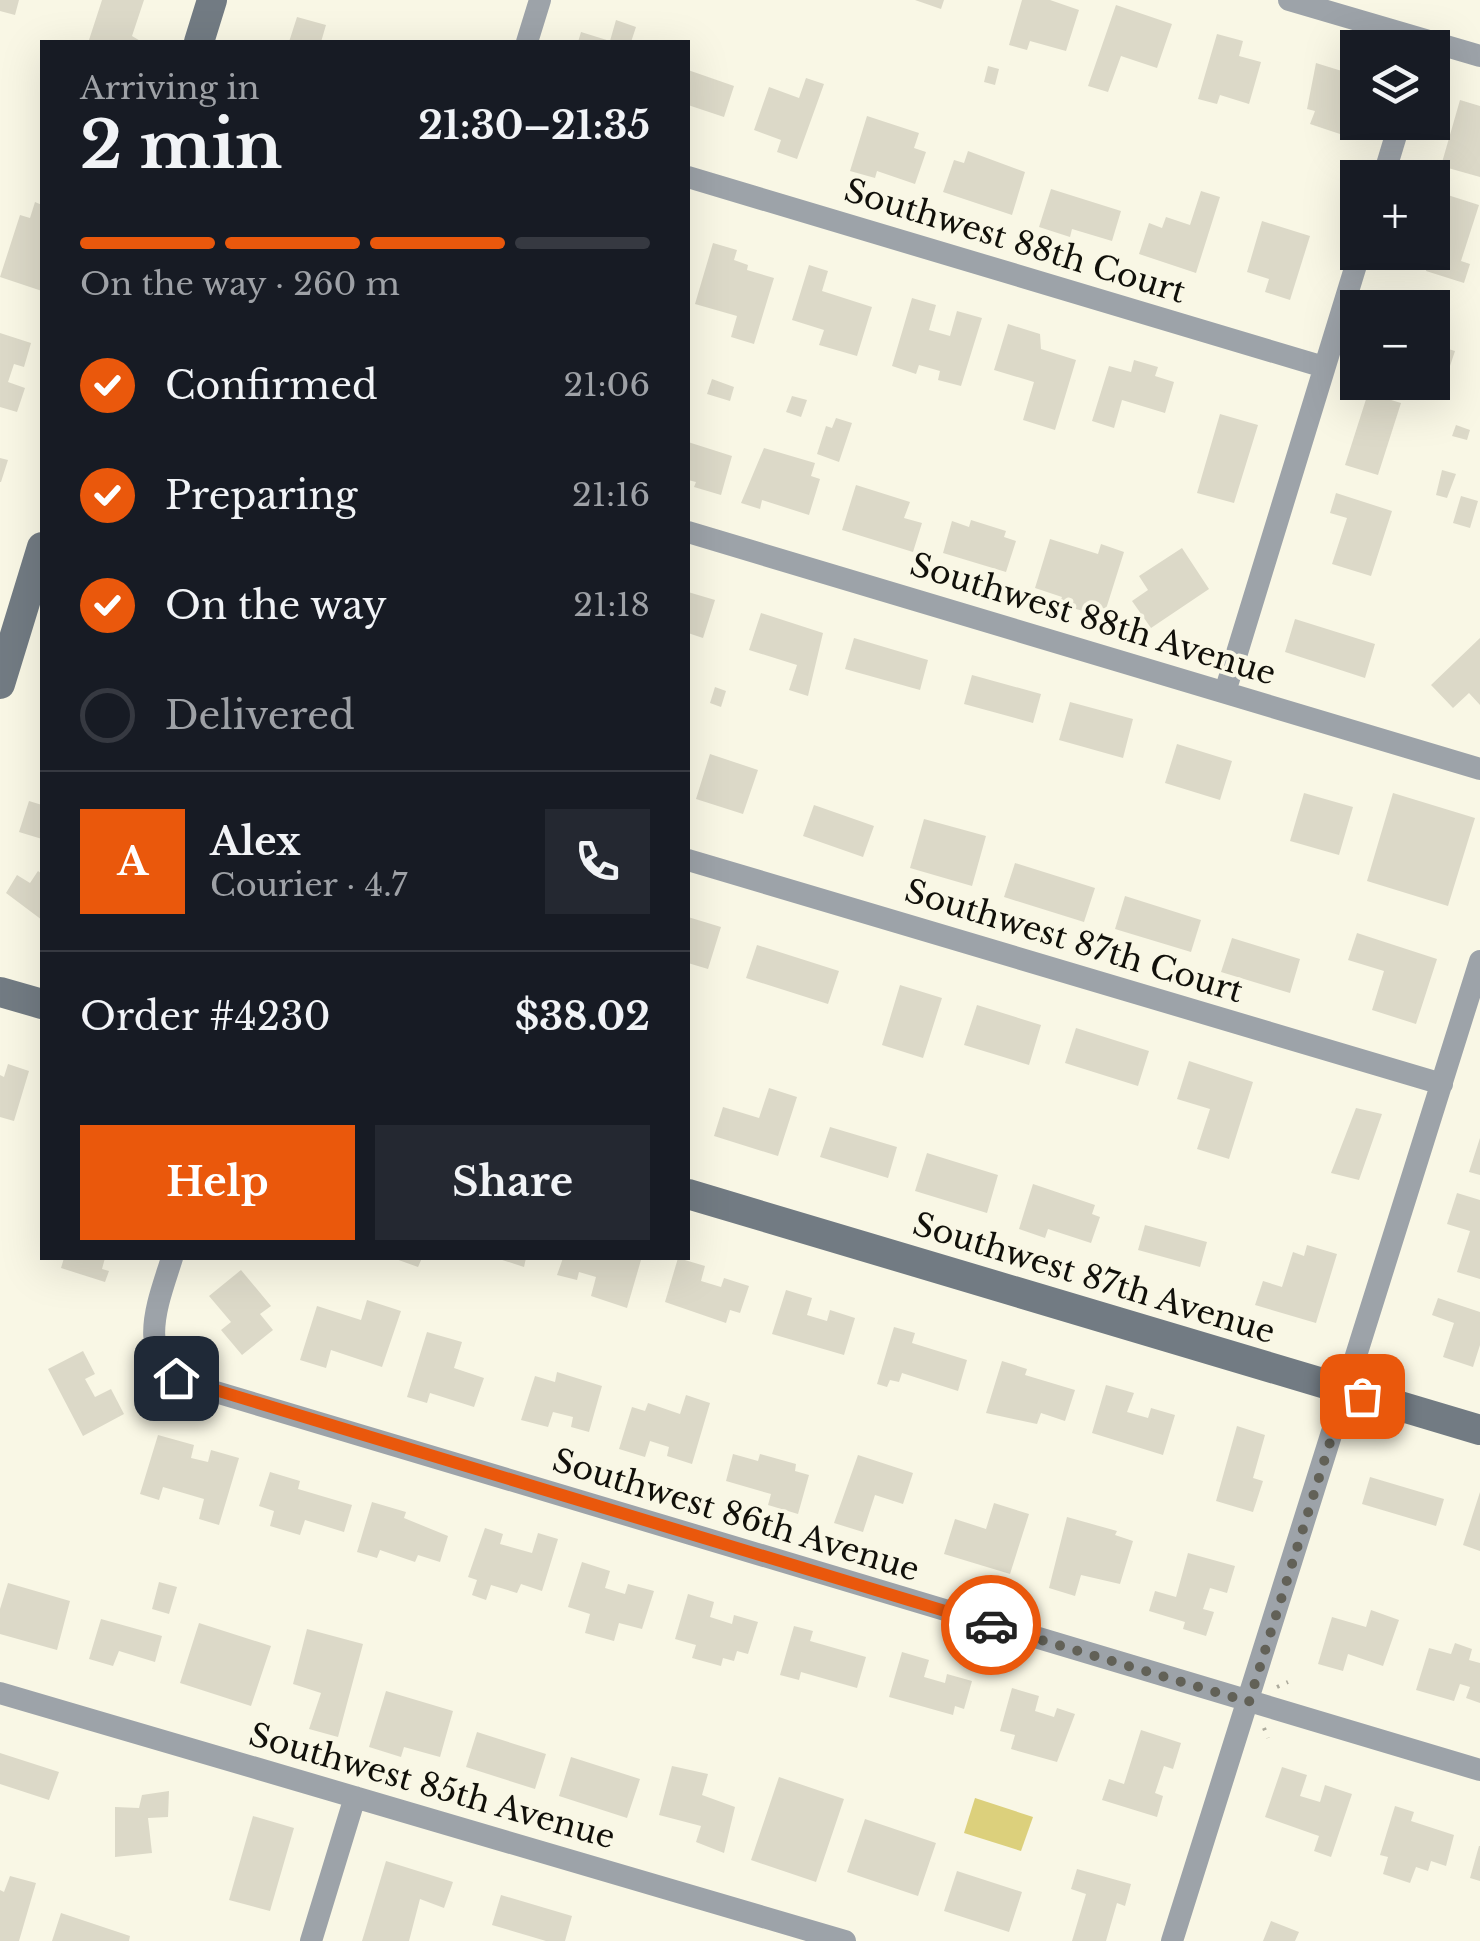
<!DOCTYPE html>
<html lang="en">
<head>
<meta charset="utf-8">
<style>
  :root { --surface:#171b24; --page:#242831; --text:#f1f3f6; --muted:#9ea1a6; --line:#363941; --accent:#ea580c }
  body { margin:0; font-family:"Libre Baskerville",serif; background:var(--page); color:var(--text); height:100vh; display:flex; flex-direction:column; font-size:38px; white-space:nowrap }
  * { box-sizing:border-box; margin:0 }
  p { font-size:32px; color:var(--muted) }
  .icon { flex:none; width:55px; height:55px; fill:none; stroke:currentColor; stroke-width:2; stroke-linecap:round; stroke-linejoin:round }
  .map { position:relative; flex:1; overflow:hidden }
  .sheet { position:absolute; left:40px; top:40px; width:650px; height:1220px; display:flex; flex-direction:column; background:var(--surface); border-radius:0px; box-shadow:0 10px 40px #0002 }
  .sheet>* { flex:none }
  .buttons { position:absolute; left:1340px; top:30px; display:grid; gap:20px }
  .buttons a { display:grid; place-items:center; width:110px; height:110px; border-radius:0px; background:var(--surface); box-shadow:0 10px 40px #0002; font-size:50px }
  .pin { position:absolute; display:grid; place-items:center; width:85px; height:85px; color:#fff; margin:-42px; border-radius:20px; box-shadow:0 5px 15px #0006 }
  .courier { position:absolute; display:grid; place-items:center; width:100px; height:100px; margin:-50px; border:8px solid #ea580c; border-radius:50%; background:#fff; color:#222; box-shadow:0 2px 12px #0007 }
  .headline em { font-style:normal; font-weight:700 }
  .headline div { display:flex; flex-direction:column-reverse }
  .headline { display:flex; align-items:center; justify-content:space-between; height:170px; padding:0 40px }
  h1 { font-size:65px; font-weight:700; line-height:75px }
  .bar { display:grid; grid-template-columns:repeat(4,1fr); gap:15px 10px; align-content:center; height:120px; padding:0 40px }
  .bar i { height:12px; border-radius:8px; background:var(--line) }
  .bar .selected { background:var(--accent) }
  .bar p { grid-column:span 4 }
  .line { display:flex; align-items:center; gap:25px; padding:0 40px; border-top:2px solid var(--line) }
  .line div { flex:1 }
  .round { display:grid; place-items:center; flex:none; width:105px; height:105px; border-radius:0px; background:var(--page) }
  ol { padding:0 40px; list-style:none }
  li { display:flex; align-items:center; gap:30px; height:110px }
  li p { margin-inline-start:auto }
  li .icon { padding:10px; border-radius:50%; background:var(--accent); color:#fff; stroke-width:4 }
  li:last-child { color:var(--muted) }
  li i { width:55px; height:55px; border:5px solid var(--line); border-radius:50% }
  .primary-button { display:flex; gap:20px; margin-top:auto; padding:20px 40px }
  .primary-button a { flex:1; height:115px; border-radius:0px; background:var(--accent); color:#fff; font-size:40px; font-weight:700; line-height:115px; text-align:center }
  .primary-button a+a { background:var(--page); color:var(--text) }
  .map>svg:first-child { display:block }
  .green { fill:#dcd07c }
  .building { fill:#dcd9c8 }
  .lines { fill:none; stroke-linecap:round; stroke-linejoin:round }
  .path { stroke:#adab9d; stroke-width:4; stroke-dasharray:2.5 8; stroke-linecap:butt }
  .street { stroke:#9da3a9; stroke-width:22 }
  .secondary { stroke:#727b83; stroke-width:30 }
  .done { stroke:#626157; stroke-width:10; stroke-dasharray:0 18 }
  .route { stroke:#ea580c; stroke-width:12 }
  .labels { text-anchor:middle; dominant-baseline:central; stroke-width:8; stroke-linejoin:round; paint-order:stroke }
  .street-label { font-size:32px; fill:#11100a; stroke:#f9f7e5 }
</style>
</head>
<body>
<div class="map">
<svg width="1480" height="1941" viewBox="0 0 1480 1941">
  <rect width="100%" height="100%" fill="#f9f7e5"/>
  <path class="green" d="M 975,1798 L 1033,1817 L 1021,1851 L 964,1833 Z"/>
  <path class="building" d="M 0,0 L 19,0 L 15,15 L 0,11 Z
    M 102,0 L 144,0 L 132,36 L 142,42 L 89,40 Z
    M 915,0 L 944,0 L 941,9 Z
    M 1022,0 L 1050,0 L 1079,10 L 1066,51 L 1030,41 L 1027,50 L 1009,45 Z
    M 1116,5 L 1172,24 L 1157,68 L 1121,56 L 1108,92 L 1088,86 Z
    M 297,17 L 326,25 L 321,42 L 289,42 Z
    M 616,20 L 636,27 L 631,42 L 578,42 L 581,32 L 610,41 Z
    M 1217,34 L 1243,41 L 1239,56 L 1261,62 L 1249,104 L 1220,95 L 1217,104 L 1198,99 Z
    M 1316,63 L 1358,76 L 1343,135 L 1310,124 L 1315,111 L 1307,109 Z
    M 988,66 L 999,69 L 995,85 L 984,82 Z
    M 688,70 L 734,86 L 724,117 L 688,105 Z
    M 806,78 L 824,84 L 797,159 L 777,152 L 781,140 L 754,130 L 769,87 L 799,98 Z
    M 1460,100 L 1480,106 L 1480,177 L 1441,166 Z
    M 867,116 L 919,133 L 914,148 L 926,152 L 915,184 L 877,171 L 875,178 L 850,171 Z
    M 968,151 L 1025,172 L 1012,215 L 943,192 L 954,160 L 964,163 Z
    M 1051,189 L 1121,211 L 1112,241 L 1072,229 L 1070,237 L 1039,227 Z
    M 1432,190 L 1479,205 L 1461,261 L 1470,264 L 1464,283 L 1426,271 L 1439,231 L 1432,230 Z
    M 1201,191 L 1220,197 L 1196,273 L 1139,254 L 1149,223 L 1162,228 L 1166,217 L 1190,225 Z
    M 35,202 L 42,205 L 42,291 L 0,277 L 20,215 L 30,218 Z
    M 1262,221 L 1310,236 L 1290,300 L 1265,292 L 1269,279 L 1247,272 Z
    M 713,243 L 737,250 L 734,260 L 748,265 L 747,270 L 774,278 L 754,344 L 731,337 L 737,316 L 695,304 Z
    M 809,265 L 828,271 L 822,291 L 872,307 L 857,356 L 819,345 L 824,330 L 792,320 Z
    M 1399,292 L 1438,304 L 1433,319 L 1432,308 L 1394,308 Z
    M 912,298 L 936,305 L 929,330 L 950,336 L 957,311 L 982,318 L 961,386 L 938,380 L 940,371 L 919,365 L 916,374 L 892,366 Z
    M 1008,324 L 1040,334 L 1041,349 L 1076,360 L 1055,430 L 1023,420 L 1034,382 L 994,370 Z
    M 0,333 L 31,343 L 24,367 L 14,364 L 8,382 L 25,388 L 17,412 L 0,407 Z
    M 1432,344 L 1455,351 L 1446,378 L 1432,374 Z
    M 1134,360 L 1158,367 L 1155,376 L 1174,382 L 1165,413 L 1122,400 L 1114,428 L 1092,421 L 1109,366 L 1131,372 Z
    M 712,379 L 734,387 L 730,401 L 707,394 Z
    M 1368,393 L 1401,403 L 1378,475 L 1345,465 Z
    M 792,396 L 807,400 L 801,417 L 786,412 Z
    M 1220,414 L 1258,425 L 1234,503 L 1197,493 Z
    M 836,418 L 852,423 L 839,462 L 817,454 L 826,426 L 832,428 Z
    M 1456,425 L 1470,430 L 1467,440 L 1452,436 Z
    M 688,442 L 732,456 L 721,495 L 694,487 L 696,482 L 688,480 Z
    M 764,448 L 815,463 L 811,476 L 820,479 L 809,515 L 762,500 L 760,509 L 741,503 Z
    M 0,458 L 8,460 L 1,482 L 0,482 Z
    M 1442,470 L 1456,474 L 1447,498 L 1436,495 Z
    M 856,485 L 910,502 L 904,518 L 922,523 L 913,552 L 842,530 Z
    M 1336,493 L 1392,511 L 1371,576 L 1332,564 L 1347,518 L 1330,513 Z
    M 1461,496 L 1478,501 L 1470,528 L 1453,523 Z
    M 971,520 L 1006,531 L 1004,537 L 1016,541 L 1006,572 L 943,553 L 952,521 L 969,527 Z
    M 1050,539 L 1098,554 L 1101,544 L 1124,552 L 1106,609 L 1085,603 L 1083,611 L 1059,604 L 1062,597 L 1035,588 Z
    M 1182,548 L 1209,589 L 1151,628 L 1132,601 L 1148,590 L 1139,576 Z
    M 688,592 L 715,600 L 703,638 L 688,633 Z
    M 761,613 L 823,633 L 808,696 L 789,690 L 797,665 L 749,650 Z
    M 1295,619 L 1375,644 L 1365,678 L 1285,652 Z
    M 854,638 L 928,660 L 920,690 L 845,669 Z
    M 1480,638 L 1480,705 L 1469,693 L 1453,708 L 1431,685 Z
    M 972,675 L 1041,694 L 1033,723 L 964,704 Z
    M 715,687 L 726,691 L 721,707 L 710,703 Z
    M 1070,702 L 1133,719 L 1123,758 L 1059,740 Z
    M 1177,744 L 1232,761 L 1220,800 L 1165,783 Z
    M 710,754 L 758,770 L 743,814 L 696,799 Z
    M 1304,793 L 1353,807 L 1339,855 L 1290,841 Z
    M 1393,793 L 1475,818 L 1448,906 L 1367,881 Z
    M 29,801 L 42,805 L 42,839 L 19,832 Z
    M 814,805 L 874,826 L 863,857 L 803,836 Z
    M 924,819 L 986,836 L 972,886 L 910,868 Z
    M 1015,863 L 1095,888 L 1084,922 L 1004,897 Z
    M 38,871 L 42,874 L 42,920 L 6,893 L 17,875 L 30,883 Z
    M 1125,896 L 1201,920 L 1191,952 L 1115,929 Z
    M 688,917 L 721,927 L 708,969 L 688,963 Z
    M 1357,933 L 1437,959 L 1416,1024 L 1372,1010 L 1384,971 L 1348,960 Z
    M 1232,938 L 1300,959 L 1290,993 L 1221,972 Z
    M 757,945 L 839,971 L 828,1004 L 746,978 Z
    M 900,985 L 942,998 L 923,1058 L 882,1045 Z
    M 977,1005 L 1041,1025 L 1029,1065 L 964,1045 Z
    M 1076,1028 L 1149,1051 L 1138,1086 L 1065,1063 Z
    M 1189,1061 L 1253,1082 L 1229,1159 L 1197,1149 L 1210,1109 L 1177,1099 Z
    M 8,1064 L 29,1071 L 14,1121 L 0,1117 L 0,1075 L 4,1077 Z
    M 769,1088 L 797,1097 L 778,1156 L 714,1136 L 723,1107 L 759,1118 Z
    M 1356,1108 L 1382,1114 L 1359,1180 L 1331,1173 Z
    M 830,1127 L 897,1147 L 888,1178 L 820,1157 Z
    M 1480,1138 L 1480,1175 L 1469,1172 Z
    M 927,1153 L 998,1175 L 987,1213 L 915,1191 Z
    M 1033,1184 L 1095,1205 L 1092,1214 L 1100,1217 L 1091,1243 L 1048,1229 L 1045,1238 L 1019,1229 Z
    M 1457,1193 L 1480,1200 L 1480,1279 L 1457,1272 L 1470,1231 L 1447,1224 Z
    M 1145,1225 L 1207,1242 L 1200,1267 L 1138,1250 Z
    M 1307,1245 L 1337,1254 L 1316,1323 L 1255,1305 L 1263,1281 L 1282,1287 L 1293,1252 L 1304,1256 Z
    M 64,1258 L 105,1258 L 102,1269 L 109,1271 L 105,1282 L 61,1268 Z
    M 393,1258 L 422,1258 L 418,1267 Z
    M 496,1258 L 526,1258 L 524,1267 Z
    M 563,1258 L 641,1260 L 627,1308 L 591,1296 L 596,1277 L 579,1272 L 577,1280 L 557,1275 Z
    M 678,1258 L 705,1266 L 701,1281 L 721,1287 L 724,1278 L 749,1286 L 740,1313 L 730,1310 L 726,1323 L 665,1302 Z
    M 241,1270 L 271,1306 L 260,1314 L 273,1330 L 242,1355 L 221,1330 L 231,1322 L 209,1296 Z
    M 786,1290 L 812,1298 L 807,1315 L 827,1321 L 830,1310 L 855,1318 L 844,1355 L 772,1334 Z
    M 1438,1298 L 1480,1312 L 1480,1345 L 1473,1367 L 1443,1357 L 1454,1323 L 1432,1315 Z
    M 367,1300 L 401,1311 L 382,1367 L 331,1350 L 326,1368 L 300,1360 L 317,1306 L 361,1320 Z
    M 894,1327 L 915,1333 L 912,1343 L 967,1360 L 958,1391 L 902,1373 L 899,1382 L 890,1380 L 887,1387 L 877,1384 Z
    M 427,1332 L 462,1342 L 454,1368 L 484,1378 L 474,1407 L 430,1393 L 427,1403 L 407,1397 Z
    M 83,1351 L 95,1374 L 85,1379 L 95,1397 L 111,1389 L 124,1414 L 83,1436 L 48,1369 Z
    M 1002,1361 L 1027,1369 L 1025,1375 L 1075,1390 L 1065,1421 L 1041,1413 L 1037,1424 L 986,1413 Z
    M 557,1372 L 602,1386 L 589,1432 L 571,1427 L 573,1417 L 553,1412 L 548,1427 L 521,1420 L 535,1376 L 555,1382 Z
    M 1106,1385 L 1134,1393 L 1127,1412 L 1148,1418 L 1151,1408 L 1175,1415 L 1163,1455 L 1092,1433 Z
    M 686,1395 L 710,1403 L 692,1464 L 667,1456 L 669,1447 L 650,1441 L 645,1457 L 619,1449 L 632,1407 L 645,1411 L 648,1403 L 680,1414 Z
    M 1237,1426 L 1265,1435 L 1253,1478 L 1263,1481 L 1253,1512 L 1216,1501 Z
    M 158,1435 L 194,1445 L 191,1458 L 208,1462 L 211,1450 L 239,1458 L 219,1525 L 199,1519 L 204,1499 L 163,1487 L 159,1500 L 140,1494 Z
    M 733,1454 L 758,1461 L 760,1454 L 796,1464 L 795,1471 L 809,1475 L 798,1514 L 768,1505 L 771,1494 L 726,1481 Z
    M 858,1455 L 913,1473 L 903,1504 L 875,1495 L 863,1532 L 834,1523 Z
    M 270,1472 L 300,1481 L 298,1489 L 352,1505 L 344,1532 L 305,1520 L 300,1535 L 270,1526 L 274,1511 L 259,1506 Z
    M 1370,1477 L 1444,1499 L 1436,1526 L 1362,1504 Z
    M 1480,1492 L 1480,1551 L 1463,1545 Z
    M 372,1502 L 406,1512 L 404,1518 L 448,1536 L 440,1562 L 418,1555 L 415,1562 L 380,1550 L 377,1558 L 357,1552 Z
    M 994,1503 L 1029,1514 L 1010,1574 L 944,1554 L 955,1519 L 986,1529 Z
    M 1067,1517 L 1117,1531 L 1115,1535 L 1133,1541 L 1120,1584 L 1081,1575 L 1075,1596 L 1049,1588 Z
    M 485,1528 L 503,1534 L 500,1544 L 532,1553 L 538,1533 L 558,1539 L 542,1591 L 521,1584 L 517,1593 L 491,1585 L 486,1600 L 472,1595 L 477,1580 L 468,1577 Z
    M 1188,1553 L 1235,1566 L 1227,1593 L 1210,1588 L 1203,1609 L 1214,1612 L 1206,1636 L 1183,1629 L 1185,1622 L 1149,1611 L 1155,1591 L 1176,1597 Z
    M 582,1562 L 610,1571 L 605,1588 L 625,1594 L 628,1584 L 654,1591 L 642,1629 L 619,1623 L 614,1641 L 585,1633 L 590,1614 L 568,1607 Z
    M 159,1582 L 177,1587 L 169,1614 L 152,1609 Z
    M 8,1583 L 70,1601 L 57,1650 L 0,1634 L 0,1609 Z
    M 688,1594 L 714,1602 L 710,1617 L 732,1624 L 734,1615 L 758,1622 L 748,1654 L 737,1651 L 734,1661 L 723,1658 L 721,1666 L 692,1658 L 696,1645 L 675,1639 Z
    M 1371,1610 L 1399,1620 L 1383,1666 L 1348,1654 L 1343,1671 L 1318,1664 L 1332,1617 L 1366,1627 Z
    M 101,1619 L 162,1636 L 155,1662 L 119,1651 L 113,1666 L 89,1659 Z
    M 199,1623 L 271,1646 L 251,1706 L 180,1683 Z
    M 794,1626 L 813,1631 L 810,1641 L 866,1657 L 857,1688 L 801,1672 L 799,1680 L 780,1675 Z
    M 307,1629 L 363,1644 L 338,1737 L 309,1729 L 321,1693 L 293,1684 Z
    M 1455,1643 L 1472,1649 L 1469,1660 L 1480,1663 L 1480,1703 L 1466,1698 L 1470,1687 L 1460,1684 L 1454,1701 L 1416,1690 L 1429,1648 L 1451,1654 Z
    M 902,1652 L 929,1660 L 924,1677 L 945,1683 L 947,1674 L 972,1681 L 964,1709 L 955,1706 L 953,1715 L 889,1697 Z
    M 1012,1688 L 1039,1696 L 1035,1711 L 1054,1717 L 1057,1708 L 1075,1714 L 1057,1762 L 1011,1749 L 1015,1735 L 1000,1731 Z
    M 386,1691 L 453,1711 L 440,1757 L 404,1747 L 401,1757 L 369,1747 Z
    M 1141,1730 L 1181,1743 L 1173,1769 L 1164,1766 L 1155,1793 L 1163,1796 L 1157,1817 L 1102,1800 L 1109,1779 L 1124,1784 Z
    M 477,1732 L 546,1754 L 535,1789 L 466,1767 Z
    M 0,1753 L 59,1772 L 49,1800 L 0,1784 Z
    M 571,1757 L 640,1779 L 627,1818 L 559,1796 Z
    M 672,1766 L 708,1774 L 702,1795 L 735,1807 L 724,1853 L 696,1842 L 701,1826 L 659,1815 Z
    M 1282,1767 L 1307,1775 L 1300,1796 L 1320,1802 L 1325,1785 L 1352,1794 L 1331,1857 L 1314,1851 L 1319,1836 L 1265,1817 Z
    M 779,1777 L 844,1799 L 816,1882 L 751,1860 Z
    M 169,1791 L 168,1817 L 148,1818 L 152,1853 L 115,1857 L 115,1807 L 139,1808 L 142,1795 Z
    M 1395,1806 L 1414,1812 L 1411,1821 L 1454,1835 L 1446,1866 L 1431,1861 L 1428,1871 L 1416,1867 L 1410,1883 L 1383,1874 L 1388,1857 L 1380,1855 Z
    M 253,1816 L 294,1828 L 270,1911 L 229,1900 Z
    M 865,1819 L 936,1843 L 918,1896 L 847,1872 Z
    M 1479,1846 L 1480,1846 L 1480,1881 L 1470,1878 Z
    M 386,1861 L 453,1882 L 444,1908 L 420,1899 L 409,1941 L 362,1941 Z
    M 1077,1869 L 1131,1884 L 1125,1906 L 1117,1903 L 1106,1941 L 1072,1941 L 1086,1894 L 1071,1889 Z
    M 957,1871 L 1022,1892 L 1009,1932 L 944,1911 Z
    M 10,1876 L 36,1883 L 19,1941 L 0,1941 L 0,1890 L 4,1892 Z
    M 501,1895 L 572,1916 L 565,1941 L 546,1941 L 492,1925 Z
    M 61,1913 L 130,1936 L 129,1941 L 52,1941 Z
    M 1271,1921 L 1299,1932 L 1295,1941 L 1263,1941 Z"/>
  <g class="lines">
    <path class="path" d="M 1277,1687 L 1288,1682
      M 1264,1728 L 1268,1738"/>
    <path class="street" d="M 1289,0 L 1480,56
      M 527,42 L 540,0
      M 688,177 L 1324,367
      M 1383,178 L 1400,122
      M 688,532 L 1480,769
      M 1225,692 L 1360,252
      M 688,860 L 1442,1084
      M 172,1258 C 158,1303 133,1359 189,1384 L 1480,1770
      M 0,1693 L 845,1941
      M 311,1941 L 355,1797
      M 1172,1941 L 1480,961"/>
    <path class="secondary" d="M 199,42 L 212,0
      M 0,684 L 42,547
      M 0,992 L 42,1004
      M 688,1194 L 1480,1430"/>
  </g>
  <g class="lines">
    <path class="done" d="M 991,1625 L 1249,1702 L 1346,1391 L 1362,1396"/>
    <path class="route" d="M 176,1378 L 991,1625"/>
  </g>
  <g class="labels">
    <g class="street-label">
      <text transform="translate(1015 241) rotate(17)">Southwest 88th Court</text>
      <text transform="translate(1093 619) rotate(17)">Southwest 88th Avenue</text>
      <text transform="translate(1074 941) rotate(17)">Southwest 87th Court</text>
      <text transform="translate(1094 1278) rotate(17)">Southwest 87th Avenue</text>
      <text transform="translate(736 1515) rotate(17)">Southwest 86th Avenue</text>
      <text transform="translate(432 1786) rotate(16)">Southwest 85th Avenue</text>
    </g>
  </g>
</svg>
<div class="buttons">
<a><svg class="icon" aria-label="layers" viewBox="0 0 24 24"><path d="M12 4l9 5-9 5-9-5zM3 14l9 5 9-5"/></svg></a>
<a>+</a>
<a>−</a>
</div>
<div class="pin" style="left:1362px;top:1396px;background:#ea580c"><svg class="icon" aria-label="bag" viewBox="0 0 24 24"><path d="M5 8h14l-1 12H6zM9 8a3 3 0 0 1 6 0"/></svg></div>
<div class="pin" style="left:176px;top:1378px;background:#1f2937"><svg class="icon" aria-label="home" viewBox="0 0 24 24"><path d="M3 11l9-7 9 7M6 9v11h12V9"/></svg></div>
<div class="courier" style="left:991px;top:1625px"><svg class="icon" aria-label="car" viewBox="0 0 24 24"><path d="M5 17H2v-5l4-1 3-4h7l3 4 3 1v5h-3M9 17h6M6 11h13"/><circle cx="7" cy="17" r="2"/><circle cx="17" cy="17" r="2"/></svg></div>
<section class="sheet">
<div class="headline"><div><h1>2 min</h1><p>Arriving in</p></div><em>21:30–21:35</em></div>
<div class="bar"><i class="selected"></i><i class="selected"></i><i class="selected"></i><i></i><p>On the way · 260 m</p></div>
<ol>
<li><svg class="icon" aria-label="check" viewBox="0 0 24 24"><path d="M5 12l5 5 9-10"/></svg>Confirmed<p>21:06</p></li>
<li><svg class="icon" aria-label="check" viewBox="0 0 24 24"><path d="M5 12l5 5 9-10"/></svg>Preparing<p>21:16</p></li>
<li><svg class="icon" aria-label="check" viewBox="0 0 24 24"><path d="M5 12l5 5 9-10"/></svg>On the way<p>21:18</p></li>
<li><i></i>Delivered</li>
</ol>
<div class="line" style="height:180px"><b class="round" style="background:var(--accent);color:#fff">A</b><div><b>Alex</b><p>Courier · 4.7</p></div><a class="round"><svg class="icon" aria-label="phone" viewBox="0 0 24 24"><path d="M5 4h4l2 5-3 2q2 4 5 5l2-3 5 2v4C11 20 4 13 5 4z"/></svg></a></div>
<div class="line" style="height:130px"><div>Order #4230</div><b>$38.02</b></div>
<div class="primary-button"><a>Help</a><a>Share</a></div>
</section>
</div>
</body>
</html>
